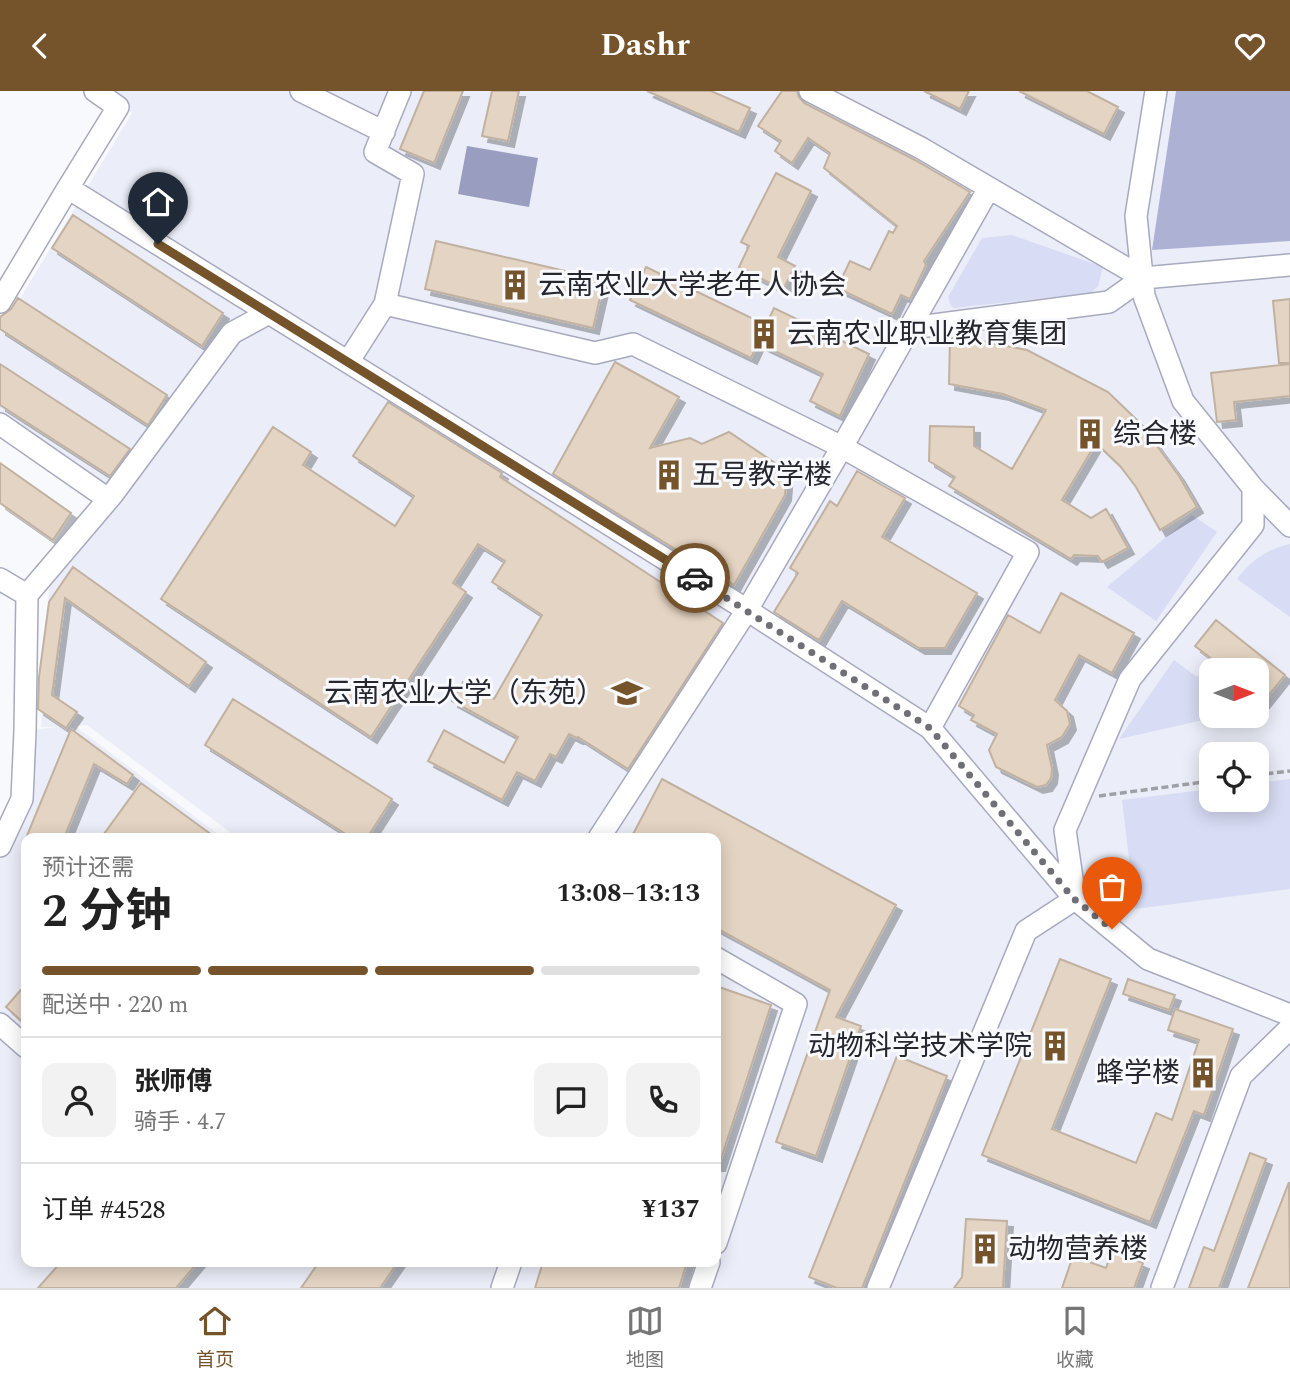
<!DOCTYPE html>
<html lang="zh">
<head>
<meta charset="utf-8">
<style>
  :root { --surface:#fff; --page:#f2f2f2; --text:#222; --muted:#767676; --line:#e0e0e0; --accent:#75542b }
  body { margin:0; font-family:Spectral,"Noto Sans SC",serif; background:var(--page); color:var(--text); height:100vh; display:flex; flex-direction:column; font-size:26px; white-space:nowrap }
  * { box-sizing:border-box; margin:0 }
  p { font-size:23px; color:var(--muted) }
  .icon { flex:none; width:38px; height:38px; fill:none; stroke:currentColor; stroke-width:2; stroke-linecap:round; stroke-linejoin:round }
  .map { position:relative; flex:1; overflow:hidden }
  .sheet { position:absolute; left:21px; top:742px; width:700px; height:434px; display:flex; flex-direction:column; background:var(--surface); border-radius:14px; box-shadow:0 4px 18px #0003 }
  .sheet>* { flex:none }
  .needle { width:46px; rotate:90deg }
  .tools { position:absolute; left:1199px; top:567px; display:grid; gap:14px }
  .tools a { display:grid; place-items:center; width:70px; height:70px; border-radius:14px; background:var(--surface); box-shadow:0 4px 18px #0003; font-size:35px }
  .pin { position:absolute; display:grid; place-items:center; width:60px; height:60px; color:#fff; margin:-72px -30px; border-radius:50% 50% 50% 0; rotate:-45deg; box-shadow:0 0 7px #0007 }
  .pin .icon { rotate:45deg }
  .courier { position:absolute; display:grid; place-items:center; width:70px; height:70px; margin:-35px; border:5px solid #75542b; border-radius:50%; background:#fff; color:#222; box-shadow:0 2px 9px #0007 }
  .summary em { font-style:normal; font-weight:700 }
  .summary div { display:flex; flex-direction:column-reverse }
  .summary { display:flex; align-items:center; justify-content:space-between; height:119px; padding:0 21px }
  h1 { font-size:46px; font-weight:700; line-height:52px }
  .bar { display:grid; grid-template-columns:repeat(4,1fr); gap:10px 7px; align-content:center; height:84px; padding:0 21px }
  .bar i { height:9px; border-radius:5px; background:var(--line) }
  .bar .on { background:var(--accent) }
  .bar p { grid-column:span 4 }
  .line { display:flex; align-items:center; gap:18px; padding:0 21px; border-top:2px solid var(--line) }
  .line div { flex:1 }
  .round { display:grid; place-items:center; flex:none; width:74px; height:74px; border-radius:14px; background:var(--page) }
  header { display:flex; justify-content:space-between; align-items:center; height:91px; padding:0 21px; background:var(--accent); color:#fff; font-size:32px; font-weight:700 }
  .dock { display:flex; justify-content:space-around; align-items:center; height:98px; border-top:2px solid var(--line); background:var(--surface); font-size:19px; color:var(--muted) }
  .dock a { display:grid; justify-items:center; gap:4px }
  .dock .on { color:var(--accent) }
  .map>svg:first-child { display:block }
  .built { fill:#ebedf8; fill-rule:evenodd }
  .green { fill:#d8dcf4 }
  .forest { fill:#adb2d5 }
  .water { fill:#999ec0 }
  .building { fill:#e4d4c3; stroke:#c0b1a1; stroke-width:2; filter:url(#shadow) }
  .lines { fill:none; stroke-linecap:round; stroke-linejoin:round }
  .minor-casing { stroke:#a7aabe; stroke-width:24 }
  .path { stroke:#9fa0a6; stroke-width:3.5; stroke-dasharray:7 3.5; stroke-linecap:butt }
  .minor { stroke:#fff; stroke-width:21 }
  .done { stroke:#6f7076; stroke-width:7; stroke-dasharray:0 12.6 }
  .route { stroke:#75542b; stroke-width:9 }
  .labels { text-anchor:middle; dominant-baseline:central; stroke-width:6; stroke-linejoin:round; paint-order:stroke }
  .poi-label { font-size:28px; fill:#25262e; stroke:#f8f9fd; text-anchor:start }
</style>
</head>
<body>
<header><svg class="icon" aria-label="back" viewBox="0 0 24 24"><path d="M15 5l-7 7 7 7"/></svg>Dashr<svg class="icon" aria-label="heart" viewBox="0 0 24 24"><path d="M12 20l-8-8c-3-5 5-10 8-4 3-6 11-1 8 4z"/></svg></header>
<div class="map">
<svg width="1290" height="1197" viewBox="0 0 1290 1197">
  <defs>
    <filter id="shadow"><feDropShadow dx="6" dy="6" stdDeviation="0" flood-color="#0004"/></filter>
  </defs>
  <rect width="100%" height="100%" fill="#f8f9fd"/>
  <path class="built" d="M 102,0 L 1290,0 L 1290,1197 L 506,1197 L 515,1171 L 716,1171 L 716,747 L 238,747 L 87,634 L 75,635 L 223,747 L 26,747 L 26,1171 L 511,1171 L 502,1197 L 0,1197 L 0,755 L 22,708 L 25,640 L 58,636 L 41,636 L 49,495 L 123,408 L 0,322 L 0,241 L 132,22 ZM 1211,579 L 1256,579 L 1256,625 L 1211,625 ZM 1211,663 L 1256,663 L 1256,709 L 1211,709 Z"/>
  <path class="green" d="M 1012,144 L 1103,176 L 1098,195 L 1091,202 L 954,217 L 951,215 L 948,206 L 982,147 Z
    M 1192,424 L 1217,441 L 1156,530 L 1107,496 Z
    M 1290,453 L 1290,526 L 1237,488 C 1252,469 1267,458 1290,453 Z
    M 1174,569 L 1197,586 L 1207,572 L 1217,579 L 1211,579 L 1211,625 L 1221,625 L 1119,648 Z
    M 1290,688 L 1290,798 L 1135,818 L 1122,709 L 1211,698 L 1211,709 L 1256,709 L 1257,692 Z"/>
  <path class="forest" d="M 1176,0 L 1290,0 L 1290,150 L 1152,159 Z"/>
  <path class="water" d="M 467,55 L 538,67 L 529,116 L 458,103 Z"/>
  <path class="building" d="M 424,0 L 463,0 L 434,72 L 400,58 Z
    M 492,0 L 519,0 L 508,50 L 482,45 Z
    M 647,0 L 711,0 L 750,17 L 739,41 Z
    M 782,0 L 797,0 L 799,6 L 804,12 L 915,69 L 970,101 L 924,170 L 926,174 L 910,208 L 901,204 L 892,223 L 837,197 L 850,170 L 870,179 L 889,140 L 893,142 L 897,135 L 824,77 L 830,62 L 808,47 L 792,72 L 775,60 L 781,50 L 758,35 Z
    M 924,0 L 969,0 L 960,18 Z
    M 1019,0 L 1087,0 L 1118,16 L 1104,43 Z
    M 776,82 L 811,100 L 778,166 L 795,175 L 783,199 L 739,176 L 749,155 L 741,151 Z
    M 73,124 L 223,222 L 202,255 L 52,157 Z
    M 436,150 L 604,189 L 593,237 L 425,198 Z
    M 646,176 L 766,234 L 774,217 L 869,263 L 840,325 L 810,310 L 823,283 L 758,252 L 751,267 L 630,209 Z
    M 18,207 L 167,304 L 148,334 L 0,238 L 0,226 L 11,218 Z
    M 1290,208 L 1290,272 L 1279,272 L 1273,210 Z
    M 950,247 L 986,251 L 1027,259 L 1108,301 L 1141,333 L 1179,385 L 1197,416 L 1160,439 L 1136,396 L 1120,375 L 1096,352 L 1062,409 L 1091,427 L 1106,418 L 1128,457 L 1102,471 L 1098,465 L 1074,464 L 1071,468 L 949,395 L 955,386 L 929,370 L 930,335 L 974,336 L 974,355 L 1012,378 L 1046,319 L 1003,303 L 949,293 Z
    M 615,271 L 679,306 L 650,357 L 690,347 L 702,353 L 729,341 L 787,380 L 785,404 L 734,494 L 553,383 Z
    M 0,273 L 130,358 L 110,385 L 0,314 Z
    M 1290,273 L 1290,305 L 1234,311 L 1236,329 L 1217,331 L 1211,282 Z
    M 388,311 L 502,382 L 500,386 L 723,532 L 628,678 L 578,646 L 577,647 L 569,643 L 556,666 L 550,663 L 535,690 L 517,681 L 502,709 L 428,670 L 444,639 L 504,672 L 518,646 L 452,610 L 463,591 L 494,608 L 542,524 L 492,491 L 505,470 L 478,453 L 453,492 L 466,501 L 371,646 L 161,508 L 273,336 L 311,361 L 303,374 L 395,435 L 414,405 L 353,365 Z
    M 0,372 L 71,422 L 53,449 L 0,412 Z
    M 857,380 L 905,407 L 882,446 L 977,502 L 945,557 L 919,557 L 842,510 L 819,549 L 774,521 L 798,482 L 790,477 L 830,410 L 837,415 Z
    M 73,476 L 206,571 L 189,595 L 65,507 L 52,604 L 77,621 L 66,637 L 38,618 L 39,586 L 49,511 Z
    M 1061,502 L 1134,542 L 1112,582 L 1079,564 L 1055,609 L 1067,620 L 1070,633 L 1062,646 L 1047,654 L 1052,678 L 1051,687 L 1046,694 L 1037,696 L 996,676 L 989,659 L 997,643 L 971,629 L 974,624 L 959,615 L 1008,524 L 1040,542 Z
    M 1216,529 L 1285,584 L 1256,620 L 1256,579 L 1226,579 L 1195,555 Z
    M 233,608 L 392,708 L 367,747 L 352,747 L 205,654 Z
    M 71,638 L 133,684 L 127,693 L 94,673 L 64,747 L 26,747 Z
    M 662,688 L 896,814 L 836,926 L 861,935 L 816,1065 L 776,1051 L 830,899 L 716,837 L 716,747 L 631,747 Z
    M 141,692 L 216,747 L 101,747 Z
    M 1060,868 L 1111,888 L 1052,1038 L 1136,1072 L 1156,1022 L 1172,1029 L 1199,949 L 1168,939 L 1175,918 L 1233,938 L 1204,1024 L 1194,1020 L 1150,1131 L 982,1064 Z
    M 1128,888 L 1175,904 L 1169,919 L 1123,903 Z
    M 26,893 L 26,934 L 6,916 Z
    M 716,895 L 771,914 L 719,1074 L 716,1074 Z
    M 897,965 L 947,985 L 862,1197 L 837,1197 L 809,1186 Z
    M 1250,1062 L 1266,1068 L 1219,1197 L 1189,1197 L 1204,1156 L 1214,1160 Z
    M 1289,1091 L 1290,1197 L 1248,1197 Z
    M 966,1128 L 1007,1130 L 1003,1197 L 954,1197 L 962,1186 Z
    M 1112,1160 L 1143,1172 L 1134,1197 L 1062,1197 L 1073,1165 L 1106,1177 Z
    M 61,1171 L 198,1171 L 176,1197 L 38,1197 Z
    M 319,1171 L 398,1171 L 380,1197 L 301,1197 Z
    M 543,1171 L 687,1171 L 679,1197 L 535,1197 Z"/>
  <g class="lines">
    <g class="minor-casing">
      <path id="minor" d="M 95,0 L 118,16 L 68,97 L 348,271
        M 301,0 L 384,41
        M 400,0 L 375,61 L 413,83 L 385,213 L 595,262 L 633,253 L 842,356 L 989,97
        M 810,0 L 921,57 L 1143,187
        M 1156,0 L 1136,125 L 1144,205 L 1183,310 L 1253,397 L 1253,434 L 1130,588 L 1065,739 L 1075,808 L 1148,868 L 1290,924
        M 0,211 L 68,97
        M 385,213 L 348,271 L 747,519 L 930,637 L 1075,808 L 1026,840 L 878,1197
        M 911,237 L 1109,211 L 1143,187 L 1290,174
        M 0,333 L 108,408
        M 1253,397 L 1290,435
        M 0,488 L 27,504
        M 599,747 L 747,519 L 842,356 L 1028,461 L 930,637
        M 0,755 L 22,708 L 25,640 L 27,504 L 112,404 L 232,242 L 269,222
        M 716,867 L 796,913 L 716,1152
        M 0,933 L 26,956
        M 502,1197 L 511,1171
        M 700,1197 L 709,1171
        M 1162,1197 L 1241,985 L 1290,937"/>
    </g>
    <path class="path" d="M 1256,684 L 1290,680
      M 1099,705 L 1211,690"/>
    <use href="#minor" class="minor"/>
  </g>
  <g class="lines">
    <path class="done" d="M 695,487 L 930,637 L 1074,808 L 1112,838"/>
    <path class="route" d="M 158,153 L 695,487"/>
  </g>
  <defs>
    <g id="building-bare" transform="scale(2.415)"><path d="M-4-6H4V6H1V3H-1V6H-4ZM-2.5-4.3h1.7v1.8h-1.7ZM.8-4.3h1.7v1.8H.8ZM-2.5-1h1.7V.8h-1.7ZM.8-1h1.7V.8H.8Z" fill="#75542b" stroke="#f8f9fd" stroke-width="2.5" paint-order="stroke"/></g>
    <g id="university-bare" transform="scale(2.415)"><path d="M0-5L7-2L0 1L-7-2ZM-4 1L0 2.5L4 1V4Q0 6-4 4Z" fill="#75542b" stroke="#f8f9fd" stroke-width="2.5" paint-order="stroke"/></g>
  </defs>
  <g fill-rule="evenodd">
    <use href="#building-bare" x="515" y="194"/>
    <use href="#building-bare" x="764" y="243"/>
    <use href="#building-bare" x="1090" y="343"/>
    <use href="#building-bare" x="669" y="384"/>
    <use href="#university-bare" x="627" y="602"/>
    <use href="#building-bare" x="1055" y="955"/>
    <use href="#building-bare" x="1203" y="982"/>
    <use href="#building-bare" x="985" y="1158"/>
  </g>
  <g class="labels">
    <g class="poi-label">
      <text x="538" y="194">云南农业大学老年人协会</text>
      <text x="787" y="243">云南农业职业教育集团</text>
      <text x="1113" y="343">综合楼</text>
      <text x="692" y="384">五号教学楼</text>
      <text x="604" y="602" text-anchor="end">云南农业大学（东苑）</text>
      <text x="1032" y="955" text-anchor="end">动物科学技术学院</text>
      <text x="1180" y="982" text-anchor="end">蜂学楼</text>
      <text x="1008" y="1158">动物营养楼</text>
    </g>
  </g>
</svg>
<div class="tools">
<a><svg class="needle" viewBox="-14 -14 28 28"><path d="M0-13l5 13h-10z" fill="#e53935"/><path d="M0 13l5-13h-10z" fill="#767676"/></svg></a>
<a><svg class="icon" aria-label="locate" viewBox="0 0 24 24"><circle cx="12" cy="12" r="6"/><path d="M12 2v4M12 18v4M2 12h4M18 12h4"/></svg></a>
</div>
<div class="pin" style="left:1112px;top:838px;background:#ea580c"><svg class="icon" aria-label="bag" viewBox="0 0 24 24"><path d="M5 8h14l-1 12H6zM9 8a3 3 0 0 1 6 0"/></svg></div>
<div class="pin" style="left:158px;top:153px;background:#1f2937"><svg class="icon" aria-label="home" viewBox="0 0 24 24"><path d="M3 11l9-7 9 7M6 9v11h12V9"/></svg></div>
<div class="courier" style="left:695px;top:487px"><svg class="icon" aria-label="car" viewBox="0 0 24 24"><path d="M5 17H2v-5l4-1 3-4h7l3 4 3 1v5h-3M9 17h6M6 11h13"/><circle cx="7" cy="17" r="2"/><circle cx="17" cy="17" r="2"/></svg></div>
<section class="sheet">
<div class="summary"><div><h1>2 分钟</h1><p>预计还需</p></div><em>13:08–13:13</em></div>
<div class="bar"><i class="on"></i><i class="on"></i><i class="on"></i><i></i><p>配送中 · 220 m</p></div>
<div class="line" style="height:126px"><a class="round"><svg class="icon" aria-label="person" viewBox="0 0 24 24"><circle cx="12" cy="8" r="4"/><path d="M4 21q1-7 8-7t8 7"/></svg></a><div><b>张师傅</b><p>骑手 · 4.7</p></div><a class="round"><svg class="icon" aria-label="chat" viewBox="0 0 24 24"><path d="M4 5h16v11H9l-5 4z"/></svg></a><a class="round"><svg class="icon" aria-label="phone" viewBox="0 0 24 24"><path d="M5 4h4l2 5-3 2q2 4 5 5l2-3 5 2v4C11 20 4 13 5 4z"/></svg></a></div>
<div class="line" style="height:91px"><div>订单 #4528</div><b>¥137</b></div>
</section>
</div>
<nav class="dock">
<a class="on"><svg class="icon" aria-label="home" viewBox="0 0 24 24"><path d="M3 11l9-7 9 7M6 9v11h12V9"/></svg>首页</a>
<a><svg class="icon" aria-label="map" viewBox="0 0 24 24"><path d="M3 6l6-2 6 2 6-2v14l-6 2-6-2-6 2zM9 4v14M15 6v14"/></svg>地图</a>
<a><svg class="icon" aria-label="saved" viewBox="0 0 24 24"><path d="M7 4h10v16l-5-4-5 4z"/></svg>收藏</a>
</nav>
</body>
</html>
